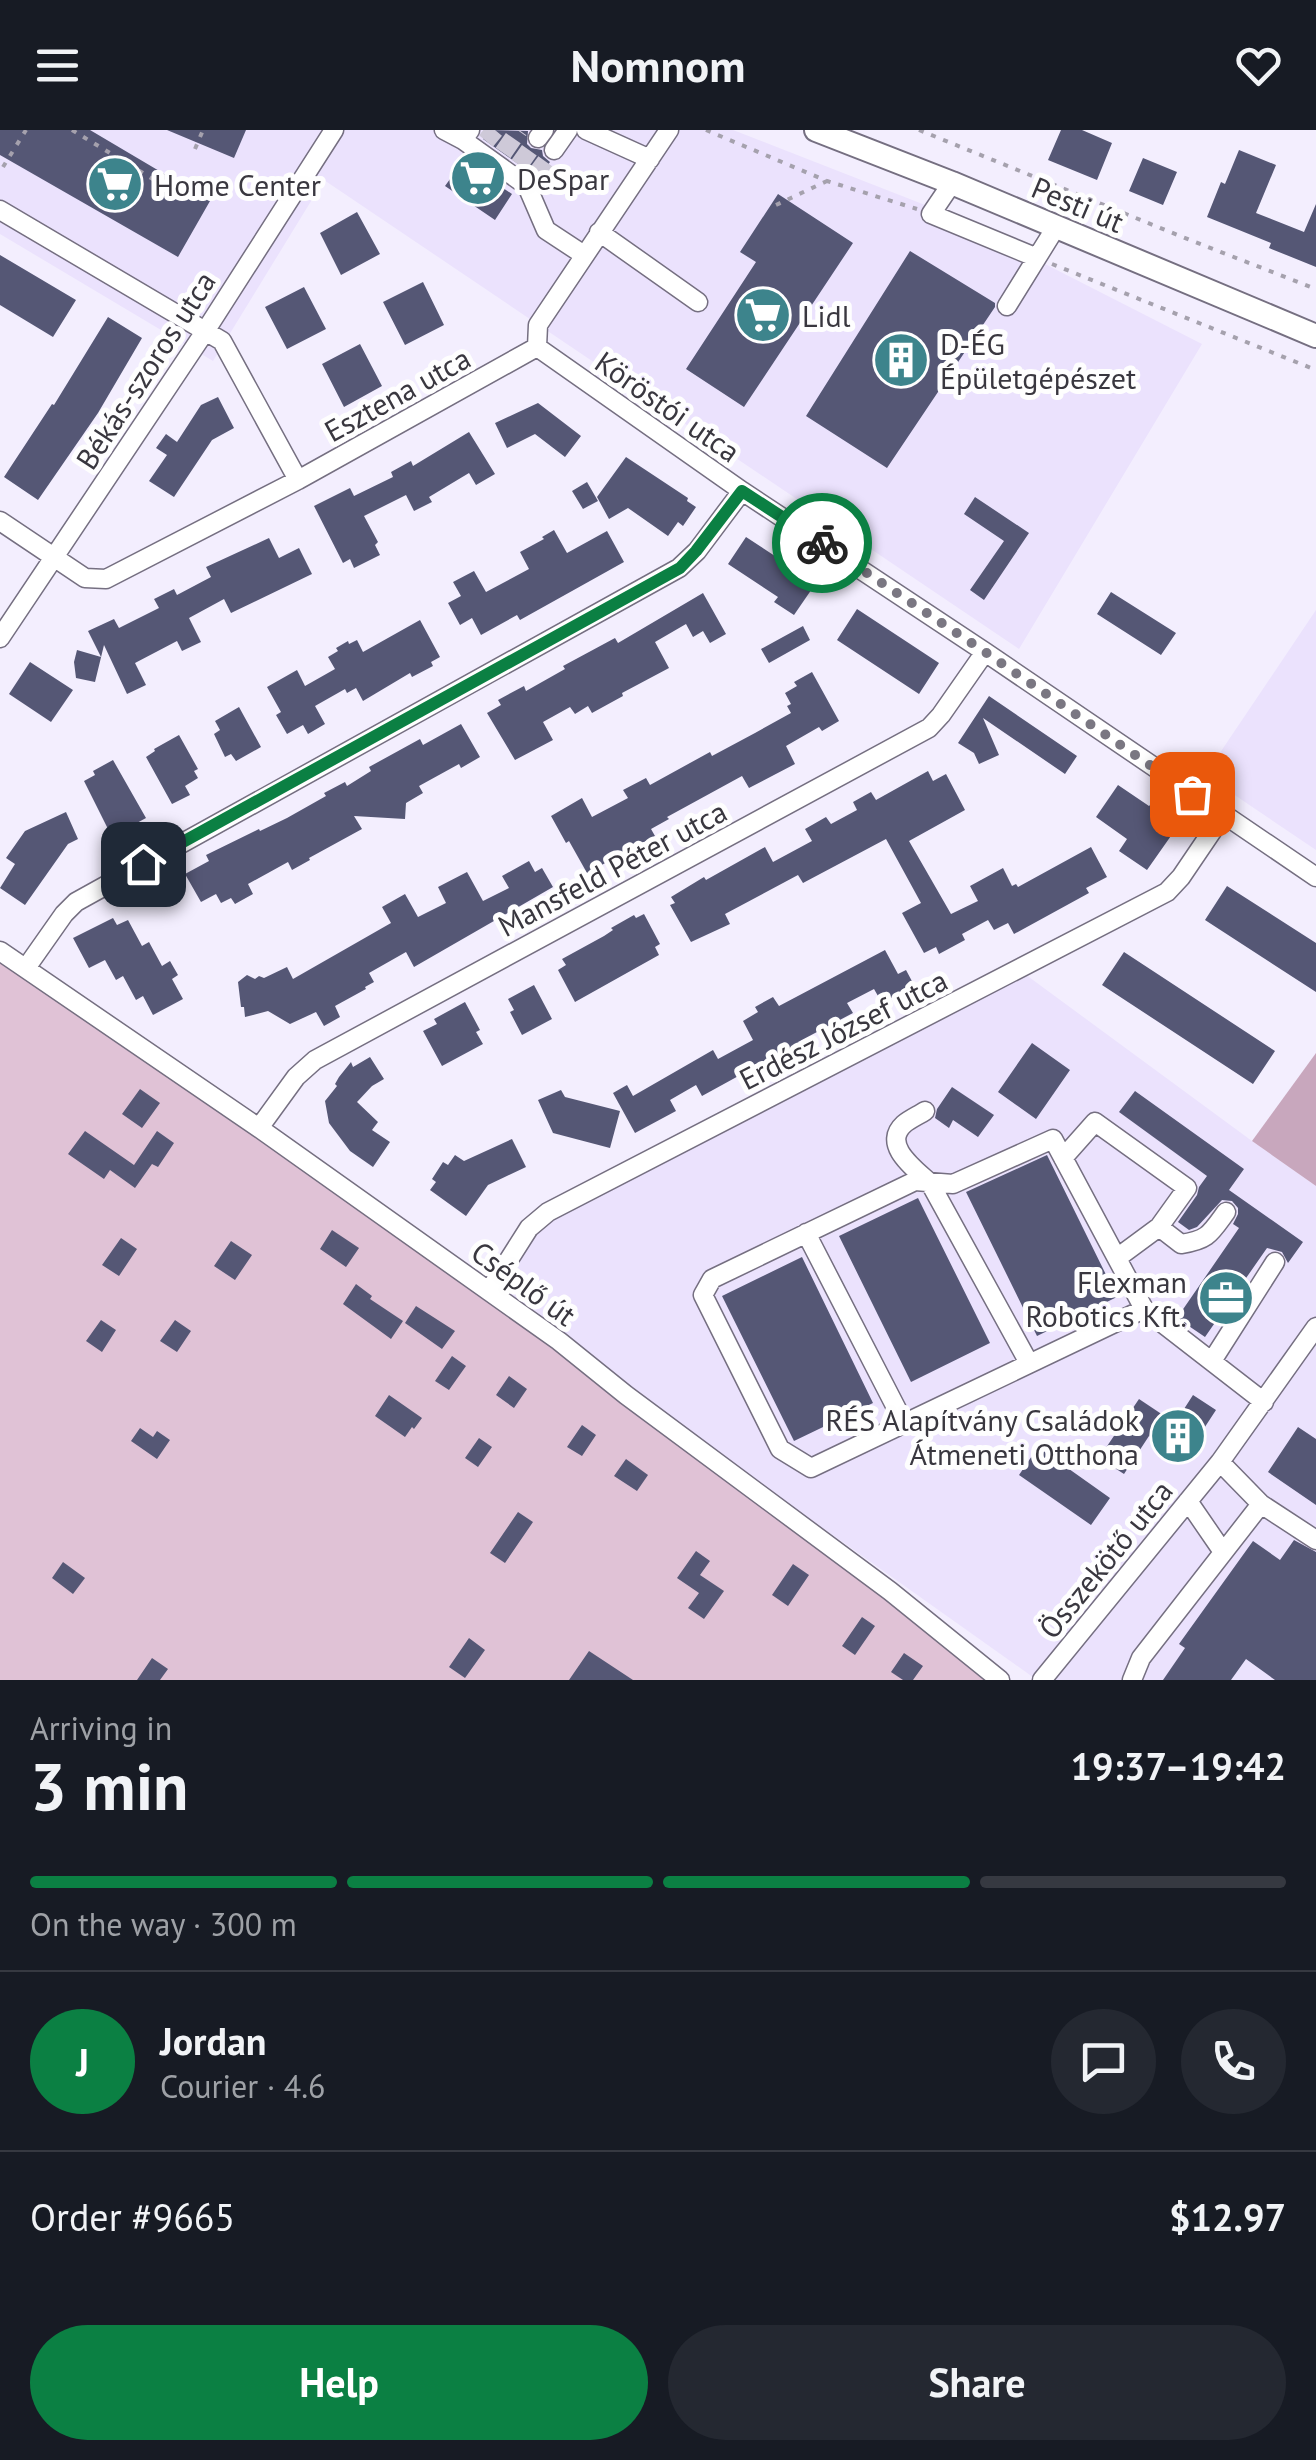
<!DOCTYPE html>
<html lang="en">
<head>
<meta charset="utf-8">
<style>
  :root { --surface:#171b24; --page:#242831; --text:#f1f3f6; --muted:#9ea1a6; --line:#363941; --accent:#0b8043 }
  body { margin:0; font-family:"PT Sans",sans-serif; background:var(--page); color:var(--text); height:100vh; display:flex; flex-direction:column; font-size:38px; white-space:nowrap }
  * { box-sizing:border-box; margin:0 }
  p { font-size:32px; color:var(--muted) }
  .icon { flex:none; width:55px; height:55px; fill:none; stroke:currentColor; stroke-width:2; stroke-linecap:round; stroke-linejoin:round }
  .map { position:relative; height:1550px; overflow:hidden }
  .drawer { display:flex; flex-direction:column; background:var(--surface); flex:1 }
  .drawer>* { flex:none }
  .pin { position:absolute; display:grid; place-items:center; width:85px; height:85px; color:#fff; margin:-42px; border-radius:20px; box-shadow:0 5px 15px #0006 }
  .courier { position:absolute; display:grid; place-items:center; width:100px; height:100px; margin:-50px; border:8px solid #0b8043; border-radius:50%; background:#fff; color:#222; box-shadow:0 2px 12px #0007 }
  .head em { font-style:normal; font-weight:700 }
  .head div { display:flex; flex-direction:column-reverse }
  .head { display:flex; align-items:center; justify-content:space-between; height:170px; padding:0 30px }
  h1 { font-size:65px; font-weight:700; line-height:75px }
  .bar { display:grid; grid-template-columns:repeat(4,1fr); gap:15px 10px; align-content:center; height:120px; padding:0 30px }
  .bar i { height:12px; border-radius:8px; background:var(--line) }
  .bar .current { background:var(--accent) }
  .bar p { grid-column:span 4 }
  .line { display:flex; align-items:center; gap:25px; padding:0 30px; border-top:2px solid var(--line) }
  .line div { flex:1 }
  .round { display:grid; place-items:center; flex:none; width:105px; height:105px; border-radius:52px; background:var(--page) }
  .cta { display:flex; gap:20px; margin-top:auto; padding:20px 30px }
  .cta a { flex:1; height:115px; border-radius:60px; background:var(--accent); color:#fff; font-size:40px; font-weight:700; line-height:115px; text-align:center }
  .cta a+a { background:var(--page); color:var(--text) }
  header { display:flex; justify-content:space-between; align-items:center; height:130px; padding:0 30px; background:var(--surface); font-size:45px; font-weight:700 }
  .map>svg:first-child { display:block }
  .built { fill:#ebe2fd }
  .green { fill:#e0c2d6 }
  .forest { fill:#c8a7bd }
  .building { fill:#555775 }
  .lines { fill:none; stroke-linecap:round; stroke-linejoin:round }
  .minor-tunnel { stroke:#cec9d8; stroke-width:18; stroke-dasharray:18 9; stroke-linecap:butt }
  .minor-casing { stroke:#756f81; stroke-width:21 }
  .major-casing { stroke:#756f81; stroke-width:26 }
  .path { stroke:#a5a1ad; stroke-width:4; stroke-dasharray:5 8; stroke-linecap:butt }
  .minor { stroke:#fff; stroke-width:18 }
  .major { stroke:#fff; stroke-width:22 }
  .done { stroke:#7a7782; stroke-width:10; stroke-dasharray:0 18 }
  .route { stroke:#0b8043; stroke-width:12 }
  .labels { text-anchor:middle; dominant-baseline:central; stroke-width:10; stroke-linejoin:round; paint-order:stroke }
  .poi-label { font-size:30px; fill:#39373f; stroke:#fefefe; text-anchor:start }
  .street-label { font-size:30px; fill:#39373f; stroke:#fefefe }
</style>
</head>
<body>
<header><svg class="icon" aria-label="menu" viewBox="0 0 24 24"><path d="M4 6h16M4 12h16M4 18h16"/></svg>Nomnom<svg class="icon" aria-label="heart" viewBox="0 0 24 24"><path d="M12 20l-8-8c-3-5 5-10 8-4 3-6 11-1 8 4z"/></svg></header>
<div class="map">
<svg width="1316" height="1550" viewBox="0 0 1316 1550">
  <rect width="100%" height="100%" fill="#f3eefe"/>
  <path class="built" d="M 0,0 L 733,0 L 943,82 L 1202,214 L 1019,519 L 324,50 L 213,231 L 0,104 Z
    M 1316,480 L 1316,720 L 1205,645 Z
    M 1018,839 L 1252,1011 L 1316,1056 L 1316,1550 L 1037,1550 L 489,1161 L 529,1098 Z"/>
  <path class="green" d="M 0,821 L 259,998 L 1000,1550 L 0,1550 Z"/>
  <path class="forest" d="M 1316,923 L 1316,1056 L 1252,1011 Z"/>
  <path class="building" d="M 0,0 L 90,0 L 210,71 L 178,127 L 0,25 Z
    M 167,0 L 246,0 L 234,28 Z
    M 489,0 L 528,1 L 527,14 L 531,18 L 542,20 L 543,26 L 550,32 L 538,48 L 483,9 Z
    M 1061,0 L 1082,0 L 1112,13 L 1097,50 L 1048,30 Z
    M 1239,20 L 1276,35 L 1256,83 L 1304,102 L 1316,74 L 1316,137 L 1269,118 L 1271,113 L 1207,87 L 1221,52 L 1225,54 Z
    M 1143,28 L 1177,42 L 1163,75 L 1129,61 Z
    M 463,31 L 512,64 L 495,90 L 445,56 Z
    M 778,64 L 853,113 L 744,277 L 686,239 L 756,132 L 740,122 Z
    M 357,82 L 380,124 L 341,145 L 320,103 Z
    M 910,121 L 995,173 L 995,177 L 887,338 L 806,286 Z
    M 0,125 L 76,170 L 53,207 L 0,175 Z
    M 423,152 L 444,195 L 405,215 L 383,172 Z
    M 304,157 L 326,199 L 287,219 L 265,177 Z
    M 108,187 L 142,208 L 98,283 L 38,370 L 4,347 L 52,274 L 54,275 Z
    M 360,214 L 382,256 L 344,277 L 322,234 Z
    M 218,267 L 234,298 L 212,310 L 174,367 L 149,351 L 167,325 L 156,318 L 166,304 L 177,312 L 201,275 Z
    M 538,273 L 581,306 L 565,327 L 535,304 L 507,318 L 495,293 Z
    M 469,302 L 495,344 L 476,355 L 469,343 L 429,367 L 432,372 L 414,381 L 406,365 L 364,386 L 378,412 L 375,415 L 380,425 L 354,438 L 350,429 L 343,433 L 314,376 L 350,358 L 354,366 L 393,347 L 391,342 L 411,331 L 413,336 Z
    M 626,327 L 688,368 L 687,371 L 696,377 L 683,396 L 678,392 L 668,406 L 628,378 L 609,389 L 597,367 Z
    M 587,352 L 598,371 L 583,379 L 572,361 Z
    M 975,367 L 1029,403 L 984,470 L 970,460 L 1004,411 L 964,384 Z
    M 554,400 L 567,423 L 607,401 L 624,432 L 520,490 L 517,485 L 481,505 L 472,488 L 460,495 L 448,473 L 461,466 L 453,452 L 474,441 L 486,462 L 529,439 L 520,422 L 544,409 L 542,407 Z
    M 746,407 L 816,453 L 794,485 L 774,472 L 778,467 L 728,434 Z
    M 269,408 L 279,428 L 299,418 L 312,444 L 231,483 L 224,469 L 189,488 L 201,512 L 182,521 L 177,511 L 135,533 L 146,555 L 127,564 L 104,515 L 95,552 L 76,548 L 74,532 L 77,520 L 101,527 L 88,501 L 114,489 L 119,498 L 159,478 L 154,469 L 174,459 L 177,465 L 211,447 L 206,437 Z
    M 1111,462 L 1176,503 L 1161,525 L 1097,484 Z
    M 703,463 L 726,504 L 710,513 L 703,501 L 693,507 L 686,494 L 655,512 L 669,538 L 622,563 L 623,566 L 592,583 L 588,576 L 575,584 L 570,577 L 543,592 L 553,610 L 515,630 L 487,583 L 501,575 L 498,570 L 524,556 L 526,561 L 565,539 L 563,536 L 615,508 L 618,513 Z
    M 857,479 L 939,533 L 919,564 L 837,510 Z
    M 420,490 L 440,527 L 431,532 L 433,536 L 412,547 L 410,543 L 363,571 L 356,558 L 347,563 L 345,559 L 315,576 L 325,594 L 308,604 L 303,595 L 287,604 L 276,585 L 281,582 L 267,557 L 297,540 L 305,556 L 335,539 L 328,527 L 338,521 L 336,518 L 348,511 L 349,514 L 357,510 L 363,522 Z
    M 803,496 L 810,510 L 769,533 L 761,519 Z
    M 30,532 L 73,560 L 51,592 L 9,564 Z
    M 812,542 L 839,591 L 822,601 L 819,597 L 786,616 L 795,634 L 749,658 L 742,646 L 667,687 L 669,689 L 651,699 L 655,706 L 587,743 L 569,711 L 566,713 L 551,686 L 582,668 L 592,687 L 628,668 L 623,660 L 646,648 L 650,655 L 710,622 L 712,626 L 755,603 L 791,583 L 787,576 L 791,574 L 785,563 L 797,556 L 794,552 Z
    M 989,566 L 1077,626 L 1065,644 L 983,588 L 999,625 L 979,634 L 974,623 L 958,613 Z
    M 239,577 L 261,617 L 236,631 L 231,624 L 225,627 L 214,604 L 220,600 L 215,591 Z
    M 461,594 L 480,627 L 461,638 L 459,634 L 419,656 L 423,663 L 406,673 L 405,689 L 354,686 L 362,699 L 309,728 L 310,730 L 292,740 L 288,732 L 248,754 L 253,764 L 235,774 L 231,768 L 221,773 L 216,764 L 201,772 L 185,744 L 209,731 L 206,725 L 259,699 L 260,701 L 287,688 L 326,666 L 324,663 L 345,652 L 347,656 L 371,641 L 369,637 L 420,609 L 423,615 Z
    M 179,605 L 198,639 L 194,641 L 198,648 L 185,656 L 190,665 L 172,674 L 146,627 L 155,621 L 154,619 Z
    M 113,630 L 146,688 L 135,694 L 137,697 L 112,707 L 84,651 L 95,645 L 93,641 Z
    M 928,641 L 933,651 L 946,644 L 965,680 L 909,711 L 951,784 L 978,771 L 970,756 L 1003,738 L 1012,756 L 1016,754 L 1018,757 L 1091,717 L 1107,747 L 1086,758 L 1089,763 L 1014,804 L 1008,793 L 994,800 L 988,790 L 962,804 L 965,810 L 939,824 L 936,817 L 924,823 L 902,783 L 921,773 L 886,709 L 803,753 L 798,745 L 725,784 L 730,794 L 691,812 L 670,775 L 675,773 L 671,767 L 704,747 L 706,750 L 765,717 L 773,732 L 812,711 L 805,699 L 826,687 L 831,694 L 857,680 L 853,672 L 871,662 L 876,670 Z
    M 1118,655 L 1149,676 L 1152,673 L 1180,693 L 1147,740 L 1119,721 L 1127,709 L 1096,687 Z
    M 66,682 L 78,709 L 68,714 L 25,775 L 0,758 L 15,734 L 6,728 L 25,701 Z
    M 529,731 L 535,742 L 542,738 L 553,757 L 414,837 L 406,822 L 369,843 L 374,852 L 365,857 L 366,859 L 335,876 L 340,887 L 324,896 L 316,882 L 290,894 L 268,881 L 245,887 L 244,877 L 241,877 L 238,852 L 247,845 L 255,849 L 259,846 L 264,848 L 287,837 L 293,849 L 391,793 L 382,777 L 405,764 L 418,787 L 446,773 L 438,757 L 467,742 L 483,771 L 509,758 L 502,746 Z
    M 1227,756 L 1316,813 L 1316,862 L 1205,790 Z
    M 644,784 L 660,814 L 655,817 L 659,825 L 575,872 L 558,840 L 566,835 L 562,829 L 604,806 L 613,800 L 611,798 L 634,785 L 636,788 Z
    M 113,788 L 117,795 L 128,790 L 142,816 L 149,812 L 162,836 L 170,831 L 178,845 L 172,849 L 183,869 L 153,885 L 143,866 L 136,870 L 123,846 L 116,850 L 105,830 L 89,838 L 73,808 Z
    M 885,820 L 898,844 L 906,840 L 914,855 L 882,873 L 874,859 L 847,873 L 853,883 L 798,912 L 799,914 L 772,931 L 774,934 L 756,944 L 753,938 L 702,966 L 696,955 L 670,970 L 676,981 L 635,1003 L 613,963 L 627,955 L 633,966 L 713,920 L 718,929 L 753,910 L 743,891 L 758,882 L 755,877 L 773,867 L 779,876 Z
    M 1124,822 L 1275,921 L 1253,954 L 1102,855 Z
    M 534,855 L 552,889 L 522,905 L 510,882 L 514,880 L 508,869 Z
    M 465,872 L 480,900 L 476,902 L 483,914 L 442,936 L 423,901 L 437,894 L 434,889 Z
    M 1032,913 L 1070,940 L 1036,989 L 998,962 Z
    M 370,927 L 384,949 L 372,956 L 357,972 L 378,992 L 372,1000 L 390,1012 L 373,1037 L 350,1021 L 329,993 L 325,971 L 337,956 L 335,954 L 339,947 L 351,932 L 353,937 Z
    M 952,957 L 994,985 L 978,1007 L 953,990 L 949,998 L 935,988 L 937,979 Z
    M 140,959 L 160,973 L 142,998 L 122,984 Z
    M 561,960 L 565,967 L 620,981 L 610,1018 L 553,1003 L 538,970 Z
    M 1135,961 L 1244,1039 L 1229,1060 L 1303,1112 L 1288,1133 L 1282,1122 L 1267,1118 L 1205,1207 L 1177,1188 L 1239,1098 L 1233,1094 L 1238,1084 L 1238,1078 L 1232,1071 L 1222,1070 L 1197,1097 L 1189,1100 L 1178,1092 L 1197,1065 L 1199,1057 L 1207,1046 L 1119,982 Z
    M 85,1001 L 134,1035 L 157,1001 L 174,1013 L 158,1037 L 152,1034 L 135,1058 L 110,1040 L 104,1049 L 68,1024 Z
    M 512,1009 L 526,1037 L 488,1055 L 466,1086 L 430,1060 L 436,1052 L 432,1049 L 443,1032 L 448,1035 L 455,1025 L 464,1031 Z
    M 1047,1025 L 1117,1167 L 1037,1206 L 966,1062 Z
    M 918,1068 L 990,1213 L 911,1252 L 839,1106 Z
    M 332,1100 L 359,1118 L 346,1137 L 320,1119 Z
    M 121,1108 L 137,1119 L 119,1146 L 102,1135 Z
    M 231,1111 L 252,1125 L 235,1150 L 214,1136 Z
    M 802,1127 L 873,1273 L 794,1311 L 722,1166 Z
    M 356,1154 L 372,1166 L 370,1169 L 403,1191 L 391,1209 L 343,1174 Z
    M 416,1176 L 455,1201 L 442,1219 L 405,1193 Z
    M 101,1190 L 116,1200 L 102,1222 L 86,1211 Z
    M 175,1190 L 191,1201 L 177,1222 L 160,1211 Z
    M 452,1226 L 466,1236 L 449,1260 L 435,1251 Z
    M 509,1246 L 527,1259 L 514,1278 L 496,1265 Z
    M 389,1265 L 422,1288 L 414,1299 L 412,1297 L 405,1307 L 375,1286 Z
    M 1193,1265 L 1216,1280 L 1184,1329 L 1149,1306 L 1124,1344 L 1099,1328 L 1139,1269 L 1175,1293 Z
    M 582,1295 L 596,1305 L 582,1326 L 567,1317 Z
    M 1298,1297 L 1316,1309 L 1316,1375 L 1268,1342 Z
    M 140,1298 L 153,1307 L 157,1301 L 170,1310 L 157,1329 L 131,1311 Z
    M 479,1308 L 492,1317 L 478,1337 L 465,1328 Z
    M 1038,1317 L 1110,1368 L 1091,1395 L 1019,1345 Z
    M 626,1329 L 648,1345 L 637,1361 L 614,1346 Z
    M 518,1382 L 533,1392 L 505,1433 L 490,1423 Z
    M 1294,1410 L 1316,1422 L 1316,1550 L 1275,1550 L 1246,1529 L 1231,1550 L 1163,1550 L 1185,1518 L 1179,1514 L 1253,1411 L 1280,1430 Z
    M 696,1421 L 710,1431 L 700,1445 L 724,1461 L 704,1489 L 688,1478 L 699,1463 L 677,1448 Z
    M 63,1432 L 85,1448 L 73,1464 L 52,1448 Z
    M 793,1434 L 809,1445 L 788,1476 L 772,1465 Z
    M 862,1487 L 875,1496 L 855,1525 L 842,1516 Z
    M 469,1508 L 485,1520 L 465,1548 L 449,1537 Z
    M 589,1521 L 633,1550 L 569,1550 Z
    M 904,1523 L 923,1536 L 913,1550 L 903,1550 L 891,1542 Z
    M 152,1528 L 168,1539 L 160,1550 L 137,1550 Z"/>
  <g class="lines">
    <path class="minor-tunnel" d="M 486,11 L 495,0
      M 503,23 L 519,0
      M 519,35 L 538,8
      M 535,46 L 554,20"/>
    <g class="minor-casing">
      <path id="minor" d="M 444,0 L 463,10
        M 470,0 L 463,10 L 527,56 L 546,100 L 584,125
        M 586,0 L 650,29
        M 538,8 L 544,0
        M 554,20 L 568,0
        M 952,53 L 931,84 L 1035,127
        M 0,80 L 222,211 L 298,350
        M 599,102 L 698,172
        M 1007,176 L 1056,97
        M 537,217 L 742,361 L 985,522 L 1316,747
        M 537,217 L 538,195 L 669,0
        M 0,391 L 85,448 L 106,449 L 298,350 L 537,217
        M 0,508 L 206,200 L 334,0
        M 0,821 L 259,998 L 559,1211 L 626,1265 L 890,1461 L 1000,1550
        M 26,838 L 64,784 L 76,772 L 679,438 L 697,421 L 742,361
        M 925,981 C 919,985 910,989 904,994 C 881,1015 915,1039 930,1053 L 1029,1233
        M 259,998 L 296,947 L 315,930 L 929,598 L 941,585 L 985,522
        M 1063,1028 L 1095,992 L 1187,1058 L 1159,1097
        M 806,1103 L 904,1293
        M 1117,1128 L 1159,1097 L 1181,1114 C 1208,1110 1210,1104 1226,1082
        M 489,1161 L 529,1098 L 548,1082 L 1167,762 L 1181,747 L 1223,685
        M 1144,1179 L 811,1338 L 780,1319 L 703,1165 L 712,1149 L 915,1051 L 953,1054 L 1053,1009 L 1144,1179 L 1264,1272
        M 1212,1231 L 1275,1132
        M 1220,1332 L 1261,1374 L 1316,1410
        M 1188,1371 L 1223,1422
        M 1042,1550 L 1220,1332 L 1316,1197
        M 1132,1550 L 1141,1528 L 1261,1374"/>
    </g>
    <g class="major-casing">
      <path id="major" d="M 816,0 L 952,53 L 1316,206"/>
    </g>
    <path class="path" d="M 72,0 L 161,54
      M 706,0 L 827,51 L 917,79
      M 919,0 L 1190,110 L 1316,159
      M 195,19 L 203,0
      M 3,37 L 26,0
      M 776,75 L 827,51
      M 1052,134 L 1316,240"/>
    <use href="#minor" class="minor"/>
    <use href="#major" class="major"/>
  </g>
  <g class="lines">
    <path class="done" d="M 822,413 L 985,522 L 1192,664"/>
    <path class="route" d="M 143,734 L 680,438 L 696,421 L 742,361 L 822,413"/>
  </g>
  <defs>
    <g id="supermarket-disc" transform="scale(2.875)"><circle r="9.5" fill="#3d848c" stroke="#fefefe"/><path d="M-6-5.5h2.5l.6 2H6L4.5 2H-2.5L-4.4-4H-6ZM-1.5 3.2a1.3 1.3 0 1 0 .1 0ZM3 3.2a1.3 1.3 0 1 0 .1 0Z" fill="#fff"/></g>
    <g id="building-disc" transform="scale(2.875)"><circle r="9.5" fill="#3d848c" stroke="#fefefe"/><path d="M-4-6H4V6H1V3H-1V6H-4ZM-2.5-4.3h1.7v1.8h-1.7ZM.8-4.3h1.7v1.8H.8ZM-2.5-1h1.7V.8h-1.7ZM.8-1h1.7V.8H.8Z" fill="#fff"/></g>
    <g id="office-disc" transform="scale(2.875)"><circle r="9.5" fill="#3d848c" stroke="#fefefe"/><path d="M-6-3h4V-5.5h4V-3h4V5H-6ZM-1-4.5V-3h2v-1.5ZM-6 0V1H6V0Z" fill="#fff"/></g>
  </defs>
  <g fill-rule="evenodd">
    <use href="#supermarket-disc" x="478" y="48"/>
    <use href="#supermarket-disc" x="115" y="54"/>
    <use href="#supermarket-disc" x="763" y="185"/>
    <use href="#building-disc" x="901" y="230"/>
    <use href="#office-disc" x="1226" y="1168"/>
    <use href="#building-disc" x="1178" y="1306"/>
  </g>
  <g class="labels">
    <g class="poi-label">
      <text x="517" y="48">DeSpar</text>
      <text x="154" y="54">Home Center</text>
      <text x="802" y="185">Lidl</text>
      <text x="940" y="213">D-ÉG<tspan x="940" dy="34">Épületgépészet</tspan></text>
      <text x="1187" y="1151" text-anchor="end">Flexman<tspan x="1187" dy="34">Robotics Kft.</tspan></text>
      <text x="1139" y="1289" text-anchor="end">RÉS Alapítvány Családok<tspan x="1139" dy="34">Átmeneti Otthona</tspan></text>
    </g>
    <g class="street-label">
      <text transform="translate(1078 74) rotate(23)">Pesti út</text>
      <text transform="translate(145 240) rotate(-57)">Békás-szoros utca</text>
      <text transform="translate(397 264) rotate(-29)">Esztena utca</text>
      <text transform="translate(668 276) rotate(35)">Köröstói utca</text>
      <text transform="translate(612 738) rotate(-28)">Mansfeld Péter utca</text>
      <text transform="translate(843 899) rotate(-27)">Erdész József utca</text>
      <text transform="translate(524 1153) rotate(36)">Cséplő út</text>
      <text transform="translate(1105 1429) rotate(-51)">Összekötő utca</text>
    </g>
  </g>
</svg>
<div class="pin" style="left:1192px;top:664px;background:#ea580c"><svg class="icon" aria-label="bag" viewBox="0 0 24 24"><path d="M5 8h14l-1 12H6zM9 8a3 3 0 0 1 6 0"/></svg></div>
<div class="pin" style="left:143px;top:734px;background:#1f2937"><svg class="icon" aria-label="home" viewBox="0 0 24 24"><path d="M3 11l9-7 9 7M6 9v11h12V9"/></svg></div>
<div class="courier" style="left:822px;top:413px"><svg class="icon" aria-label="bike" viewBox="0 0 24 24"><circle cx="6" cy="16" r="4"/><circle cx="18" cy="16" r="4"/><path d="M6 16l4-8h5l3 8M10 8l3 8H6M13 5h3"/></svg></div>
</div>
<section class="drawer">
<div class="head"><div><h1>3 min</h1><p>Arriving in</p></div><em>19:37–19:42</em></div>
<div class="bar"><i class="current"></i><i class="current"></i><i class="current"></i><i></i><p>On the way · 300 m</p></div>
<div class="line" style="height:180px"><b class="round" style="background:var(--accent);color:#fff">J</b><div><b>Jordan</b><p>Courier · 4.6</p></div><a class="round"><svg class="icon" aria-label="chat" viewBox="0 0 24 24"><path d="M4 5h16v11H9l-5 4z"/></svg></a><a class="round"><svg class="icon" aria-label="phone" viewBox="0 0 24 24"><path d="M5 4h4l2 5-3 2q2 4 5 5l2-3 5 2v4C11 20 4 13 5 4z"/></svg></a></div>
<div class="line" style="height:130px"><div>Order #9665</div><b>$12.97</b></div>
<div class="cta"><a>Help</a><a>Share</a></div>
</section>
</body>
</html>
